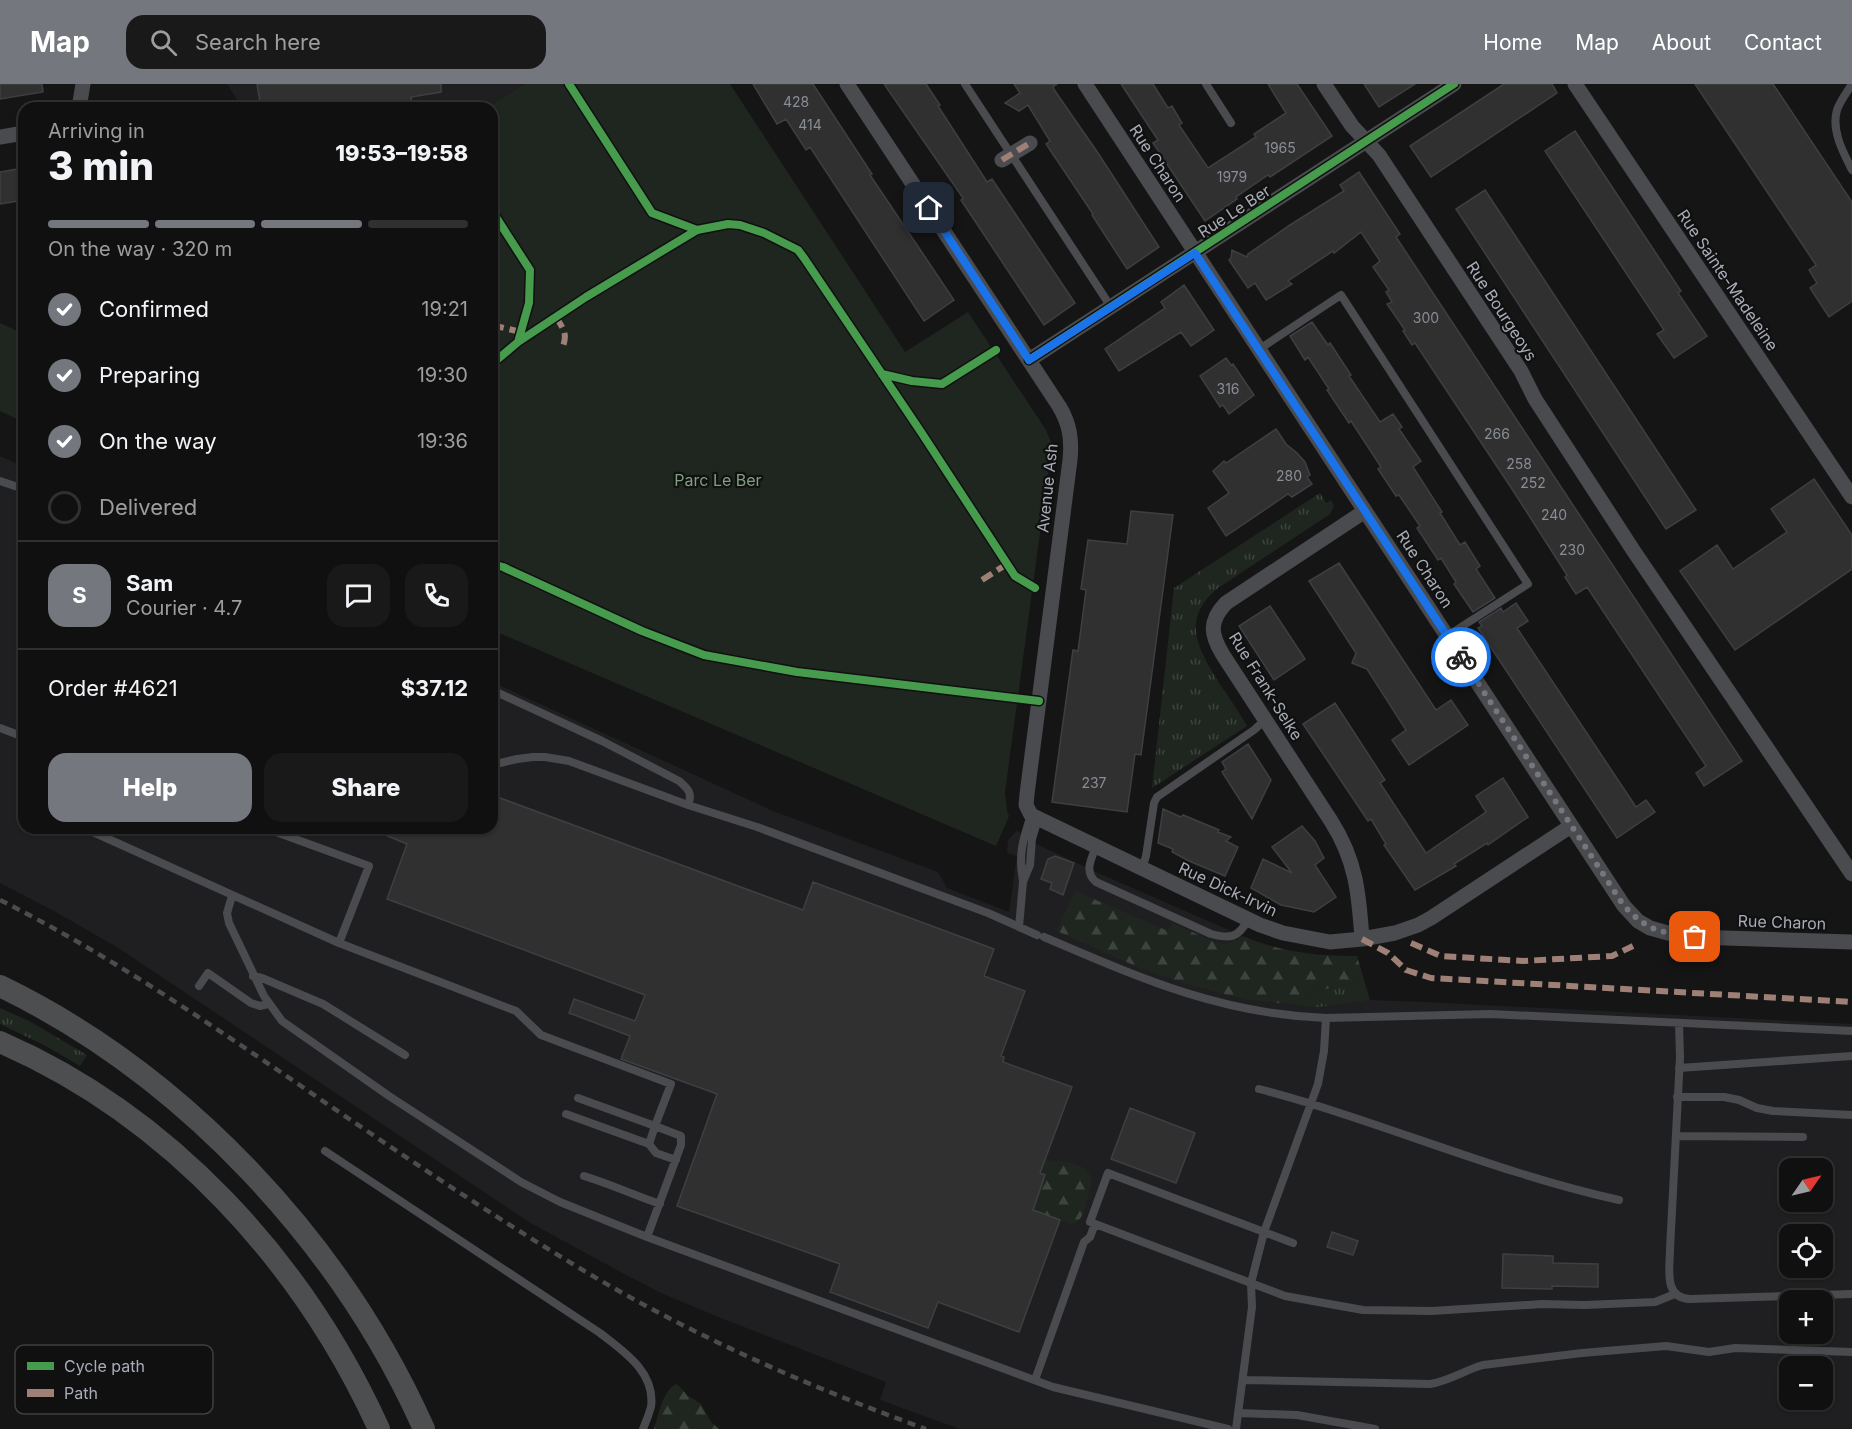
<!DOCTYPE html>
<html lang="en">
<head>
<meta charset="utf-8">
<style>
  :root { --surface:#101010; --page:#191919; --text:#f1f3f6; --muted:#9c9d9f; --line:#303030; --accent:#74777e }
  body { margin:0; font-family:Inter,sans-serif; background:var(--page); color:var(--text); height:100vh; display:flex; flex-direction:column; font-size:22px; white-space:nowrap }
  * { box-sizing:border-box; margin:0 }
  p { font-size:20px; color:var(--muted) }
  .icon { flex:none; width:33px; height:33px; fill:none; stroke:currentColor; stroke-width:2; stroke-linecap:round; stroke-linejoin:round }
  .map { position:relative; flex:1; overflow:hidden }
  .details { position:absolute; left:18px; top:18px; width:480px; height:732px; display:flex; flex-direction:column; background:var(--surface); border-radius:18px; box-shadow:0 2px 4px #0004,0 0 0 2px var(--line) }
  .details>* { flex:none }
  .needle { width:39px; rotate:56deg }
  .fabs { position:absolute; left:1779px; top:1074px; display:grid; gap:12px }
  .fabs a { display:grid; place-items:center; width:54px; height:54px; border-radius:12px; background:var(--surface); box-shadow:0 2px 4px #0004,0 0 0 2px var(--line); font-size:30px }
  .pin { position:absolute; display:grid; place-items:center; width:51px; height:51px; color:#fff; margin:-26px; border-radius:12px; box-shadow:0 3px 9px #0006 }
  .courier { position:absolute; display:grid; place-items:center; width:60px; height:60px; margin:-30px; border:4px solid #1a73e8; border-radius:50%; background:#fff; color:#222; box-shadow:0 2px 8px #0007 }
  .overview em { font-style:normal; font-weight:800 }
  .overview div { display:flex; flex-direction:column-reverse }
  .overview { display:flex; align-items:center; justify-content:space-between; height:102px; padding:0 30px }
  h1 { font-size:39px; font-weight:800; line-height:45px }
  .bar { display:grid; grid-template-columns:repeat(4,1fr); gap:9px 6px; align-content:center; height:72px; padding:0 30px }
  .bar i { height:8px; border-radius:4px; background:var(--line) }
  .bar .on { background:var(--accent) }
  .bar p { grid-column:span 4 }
  .line { display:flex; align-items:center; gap:15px; padding:0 30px; border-top:2px solid var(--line) }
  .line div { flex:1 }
  .round { display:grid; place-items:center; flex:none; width:63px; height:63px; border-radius:18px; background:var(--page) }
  ol { padding:0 30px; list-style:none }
  li { display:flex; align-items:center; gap:18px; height:66px }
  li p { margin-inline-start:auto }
  li .icon { padding:6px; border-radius:50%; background:var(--accent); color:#fff; stroke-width:4 }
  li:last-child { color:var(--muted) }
  li i { width:33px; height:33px; border:3px solid var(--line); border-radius:50% }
  .cta { display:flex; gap:12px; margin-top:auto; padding:12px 30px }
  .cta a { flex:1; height:69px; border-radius:18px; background:var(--accent); color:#fff; font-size:24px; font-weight:800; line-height:69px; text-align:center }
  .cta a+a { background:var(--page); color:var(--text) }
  header { display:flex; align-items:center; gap:36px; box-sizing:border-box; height:84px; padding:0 30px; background:var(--accent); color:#fff }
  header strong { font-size:28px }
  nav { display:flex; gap:33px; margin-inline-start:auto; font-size:21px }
  .search { width:420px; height:54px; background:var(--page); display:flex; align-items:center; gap:15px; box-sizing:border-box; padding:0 21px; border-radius:18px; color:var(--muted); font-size:22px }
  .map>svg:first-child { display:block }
  .built { fill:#1f1f21; fill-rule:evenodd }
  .grass { fill:url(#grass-tufts) }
  .forest { fill:url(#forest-firs) }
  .green { fill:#1f2620 }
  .building { fill:#303031; stroke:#3e3f42; stroke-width:1.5 }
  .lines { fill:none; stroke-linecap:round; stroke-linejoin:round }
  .lane { stroke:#4a4b4e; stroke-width:8 }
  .street { stroke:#4a4b4e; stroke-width:15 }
  .primary { stroke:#4c4e50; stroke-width:22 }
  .rail { stroke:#4b4c4f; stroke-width:4.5; stroke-dasharray:8 6; stroke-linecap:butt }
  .quiet { stroke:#9e8076; stroke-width:6; stroke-dasharray:12 6; stroke-linecap:butt }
  .cycleway-casing { stroke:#101011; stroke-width:11 }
  .cycleway { stroke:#469c4c; stroke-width:8 }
  .done { stroke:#74777e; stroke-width:6; stroke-dasharray:0 10.8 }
  .route { stroke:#1a73e8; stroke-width:8 }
  .labels { text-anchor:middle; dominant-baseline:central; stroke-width:4.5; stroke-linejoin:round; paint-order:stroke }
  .number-label { font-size:14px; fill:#898d95 }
  .street-label { font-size:16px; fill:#a7acb6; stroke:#101011 }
  .park-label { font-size:16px; fill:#7fa080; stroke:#101011 }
  .key { fill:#101011; stroke:#3d3f43; stroke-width:1.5 }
  .key-label { font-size:16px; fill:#a7acb6 }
</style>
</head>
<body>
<header>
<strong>Map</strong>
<div class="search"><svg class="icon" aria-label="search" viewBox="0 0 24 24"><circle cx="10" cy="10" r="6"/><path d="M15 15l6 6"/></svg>Search here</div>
<nav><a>Home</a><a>Map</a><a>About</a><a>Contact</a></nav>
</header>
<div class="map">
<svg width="1852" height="1345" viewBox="0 0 1852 1345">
  <defs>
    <pattern id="grass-tufts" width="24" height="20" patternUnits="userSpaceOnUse" patternTransform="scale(1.5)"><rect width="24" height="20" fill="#1f2620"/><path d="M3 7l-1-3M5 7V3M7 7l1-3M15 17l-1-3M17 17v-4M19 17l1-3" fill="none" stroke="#3d433e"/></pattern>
    <pattern id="forest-firs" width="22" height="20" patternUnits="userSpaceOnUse" patternTransform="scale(1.5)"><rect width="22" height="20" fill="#1f2620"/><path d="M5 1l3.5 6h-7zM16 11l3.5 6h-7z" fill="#3d433e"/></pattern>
  </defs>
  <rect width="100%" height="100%" fill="#151516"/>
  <path class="built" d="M 227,0 L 524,0 L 487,24 L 242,24 Z
    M 0,372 L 24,383 L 24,744 L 492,744 L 492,598 L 773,727 L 938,788 L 947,804 L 1009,828 L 1017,772 L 1007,769 L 1008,756 L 1017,746 L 1028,756 L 1096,788 L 1263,861 L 1247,916 L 1297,921 L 1370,916 L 1425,918 L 1852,940 L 1852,1345 L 960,1345 L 880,1316 L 886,1298 L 723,1235 L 661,1209 L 613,1184 L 529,1138 L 120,865 L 54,827 L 0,799 ZM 1790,1084 L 1822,1084 L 1822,1118 L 1790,1118 ZM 1790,1150 L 1822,1150 L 1822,1184 L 1790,1184 ZM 1790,1216 L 1822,1216 L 1822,1250 L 1790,1250 ZM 1790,1282 L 1822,1282 L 1822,1316 L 1790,1316 Z"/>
  <path class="grass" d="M 1320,409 L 1326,419 L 1331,416 L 1334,422 L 1330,430 L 1218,504 C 1180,535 1198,565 1219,599 C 1229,613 1238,627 1247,642 L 1152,704 L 1174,504 Z
    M 1364,896 L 1370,916 L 1319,923 L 1288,920 L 1314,908 Z
    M 0,924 L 31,938 L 87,971 L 80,982 L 46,962 L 0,940 Z"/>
  <path class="forest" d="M 1075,807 L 1168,847 L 1172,839 L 1215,858 L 1225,860 L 1245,853 C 1281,868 1318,872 1357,872 L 1364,896 L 1314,908 L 1288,920 L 1247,916 L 1177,897 L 1140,884 L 1057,847 Z
    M 1045,1076 C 1060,1078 1094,1077 1091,1101 C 1086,1114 1087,1137 1071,1140 L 1033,1126 L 1045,1091 L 1040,1089 Z
    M 676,1300 L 679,1302 L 687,1311 L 701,1320 L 711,1338 L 719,1345 L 654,1345 C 659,1330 662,1308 676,1300 Z"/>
  <path class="green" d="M 524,0 L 730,0 L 905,268 L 968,228 L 1046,346 L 1051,358 L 1051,367 L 1005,708 L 1007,727 L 1009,732 L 996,762 L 492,546 L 492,24 L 487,24 Z
    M 0,239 L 24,250 L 24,338 L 0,327 Z"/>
  <path class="building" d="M 0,0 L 42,0 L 43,8 L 0,15 Z
    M 257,0 L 441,0 L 441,8 L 411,13 L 413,24 L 261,24 Z
    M 753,0 L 813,0 L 872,90 L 870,91 L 954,216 L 924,237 L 810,63 L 806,66 L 786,35 L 777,40 Z
    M 884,0 L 926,0 L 940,21 L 938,22 L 987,98 L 992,95 L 1075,219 L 1044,241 L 961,116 L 963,114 Z
    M 1014,0 L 1057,0 L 1053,3 L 1055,7 L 1098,69 L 1159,163 L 1127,185 L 1092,131 L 1093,130 L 1046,60 L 1050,57 L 1028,21 L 1019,27 L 1005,19 L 1020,9 Z
    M 1121,0 L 1153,0 L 1168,24 L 1172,22 L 1182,39 L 1179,41 L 1208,84 L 1256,53 L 1254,50 L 1286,29 L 1268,0 L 1297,0 L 1332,52 L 1270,93 L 1268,91 L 1236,113 L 1237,115 L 1205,137 L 1153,59 L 1158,56 Z
    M 1364,0 L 1415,0 L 1379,23 Z
    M 1504,0 L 1552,0 L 1557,9 L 1431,93 L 1410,62 Z
    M 1695,0 L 1773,0 L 1852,118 L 1852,217 L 1829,233 L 1810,204 L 1817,199 L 1809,186 L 1816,181 Z
    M 1575,47 L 1681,207 L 1678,209 L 1707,252 L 1674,274 L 1657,250 L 1664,246 L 1545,67 Z
    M 24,84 L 24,116 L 0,120 L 0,88 Z
    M 1359,88 L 1400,150 L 1396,153 L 1742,677 L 1704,702 L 1696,689 L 1706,682 L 1587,503 L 1576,510 L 1565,493 L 1567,491 L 1512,405 L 1415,259 L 1412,261 L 1403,247 L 1405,246 L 1387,220 L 1392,218 L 1386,208 L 1389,206 L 1373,183 L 1380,177 L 1361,148 L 1334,169 L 1333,167 L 1288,197 L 1292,200 L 1266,216 L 1255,199 L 1248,204 L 1229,176 L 1231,174 L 1232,166 L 1247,173 L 1248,170 L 1290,141 L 1344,107 L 1340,101 Z
    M 1485,106 L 1696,426 L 1666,445 L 1456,125 Z
    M 1184,201 L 1214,246 L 1191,262 L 1181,248 L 1119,287 L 1105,265 L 1165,224 L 1161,218 Z
    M 1312,238 L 1328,261 L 1330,259 L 1351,291 L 1349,292 L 1380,338 L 1393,330 L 1402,343 L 1399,345 L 1421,377 L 1413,383 L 1442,428 L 1440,429 L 1460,461 L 1465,458 L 1480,482 L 1476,485 L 1495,514 L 1473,528 L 1454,500 L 1456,498 L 1441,474 L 1438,476 L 1417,444 L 1420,442 L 1399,411 L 1396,412 L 1378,385 L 1381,383 L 1351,337 L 1349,339 L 1327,306 L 1329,305 L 1308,273 L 1305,276 L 1290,252 Z
    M 1226,274 L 1231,281 L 1233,280 L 1254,311 L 1229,330 L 1223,321 L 1220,323 L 1200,292 Z
    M 1276,345 L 1286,360 L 1297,369 L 1305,378 L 1310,391 L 1307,393 L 1312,400 L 1292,413 L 1288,410 L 1226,452 L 1208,424 L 1229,409 L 1213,387 L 1224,377 L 1226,379 Z
    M 1814,395 L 1852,451 L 1852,485 L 1735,566 L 1680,487 L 1717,461 L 1733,485 L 1787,448 L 1771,425 Z
    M 1131,427 L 1173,431 L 1141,671 L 1135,670 L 1127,728 L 1052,718 L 1073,566 L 1078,567 L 1086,506 L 1081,505 L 1088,456 L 1127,460 Z
    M 1339,479 L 1436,626 L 1451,616 L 1468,641 L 1409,681 L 1392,656 L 1406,646 L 1367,585 L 1352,579 L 1356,569 L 1309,497 Z
    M 1516,519 L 1528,537 L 1517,544 L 1636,723 L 1646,716 L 1655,728 L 1617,754 L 1478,544 L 1482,542 L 1479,538 L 1501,524 L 1503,528 Z
    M 1270,522 L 1305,575 L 1274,596 L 1239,542 Z
    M 1335,619 L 1385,696 L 1380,699 L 1426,769 L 1486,728 L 1476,712 L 1503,694 L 1528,733 L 1488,761 L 1487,759 L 1454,780 L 1456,782 L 1415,806 L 1384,761 L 1386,760 L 1371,735 L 1368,737 L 1303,640 Z
    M 1248,660 L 1271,696 L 1252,735 L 1222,688 L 1226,685 L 1222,678 Z
    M 492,711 L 803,826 L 813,798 L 994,865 L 984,892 L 1025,907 L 1001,972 L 1004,973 L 1003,978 L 1072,1003 L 1040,1089 L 1045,1091 L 1033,1126 L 1060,1136 L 1019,1248 L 938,1218 L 928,1244 L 830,1208 L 840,1180 L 677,1122 L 717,1010 L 621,975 L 630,952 L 569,929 L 574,915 L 635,937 L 645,911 L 387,815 L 407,760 L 368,744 L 492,744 Z
    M 1163,725 L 1181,733 L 1183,731 L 1219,746 L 1218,748 L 1231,753 L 1226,757 L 1238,763 L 1225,792 L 1189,777 L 1172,768 L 1173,765 L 1158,759 Z
    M 1302,742 L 1315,757 L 1324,774 L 1315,781 L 1336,813 L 1314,828 L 1281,821 L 1251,804 L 1263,775 L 1292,789 L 1272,763 Z
    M 1055,772 L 1074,779 L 1063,811 L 1050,805 L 1052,799 L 1041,795 L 1048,775 Z
    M 1130,1024 L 1195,1049 L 1176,1099 L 1111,1075 Z
    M 1332,1148 L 1358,1157 L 1353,1171 L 1327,1163 Z
    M 1503,1170 L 1553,1172 L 1553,1179 L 1598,1180 L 1598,1203 L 1552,1202 L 1552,1205 L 1502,1204 Z"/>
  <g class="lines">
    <path class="lane" d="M 965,0 L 1111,223
      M 1206,0 L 1231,39
      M 1852,0 C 1847,8 1840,17 1837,26 C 1831,46 1843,68 1852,86
      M 1258,266 L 1341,211 L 1528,500 L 1447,552
      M 0,397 L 24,405
      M 492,606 L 602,657 L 679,697 C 688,705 693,709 688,721
      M 0,644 L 24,653
      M 492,681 L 517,675 L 533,673 L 545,673 L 569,677 L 688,721 L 757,743 L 988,829 L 1037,851
      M 84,744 L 339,859 L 369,782 L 265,744
      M 1096,763 C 1091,775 1084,788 1096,798 L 1211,850 C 1230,855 1238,854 1248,836
      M 1142,785 L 1146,772 L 1154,719 L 1157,713 L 1254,646 L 1265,636
      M 1023,797 C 1018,771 1023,755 1031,731
      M 232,812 L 227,829 L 229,839 L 264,912 L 282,937 L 389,1012 L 521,1098 L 560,1118 L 647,1153 L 1053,1303 L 1228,1345
      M 1019,843 L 1023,798 L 1030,781 L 1032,755 L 1038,735
      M 1044,853 C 1140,894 1220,930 1326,934 L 1324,967 L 1318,1000 L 1264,1148 L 1251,1199 L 1252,1223 L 1236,1345
      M 339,859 L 516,927 L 541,951 L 671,1000 L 655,1042 L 681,1052 L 681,1061 L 647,1153
      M 253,892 L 262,894 L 323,920 L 405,971
      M 199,902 L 208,889 L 251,919 L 260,922 L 268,920
      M 1326,934 L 1491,930 L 1852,947
      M 1679,939 L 1680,973 L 1670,1165 C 1670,1184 1663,1214 1690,1215 L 1852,1210
      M 1679,984 L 1852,972
      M 1259,1005 C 1381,1037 1496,1089 1619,1116
      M 1677,1013 L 1724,1013 L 1739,1016 L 1757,1024 L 1773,1027 L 1852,1031
      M 566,1030 L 649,1060 L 655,1042 L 578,1014
      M 1676,1052 L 1803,1053
      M 649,1060 L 656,1069 L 676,1076
      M 325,1067 L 600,1249 C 623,1267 656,1288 651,1323 C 649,1330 646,1338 643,1345
      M 584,1092 C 610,1100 634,1111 660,1120
      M 1293,1159 L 1108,1089 L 1090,1138 L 1285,1212 L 1363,1226 L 1432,1227 L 1542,1220 L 1585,1221 L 1655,1218 L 1675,1210
      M 1035,1296 L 1084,1158 L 1090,1153 L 1095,1140
      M 1243,1296 L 1430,1300 C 1449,1297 1465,1286 1483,1281 L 1582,1269 L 1666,1262 L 1709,1268 L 1735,1264 L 1852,1268
      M 1239,1329 L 1297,1331 L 1375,1345"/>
    <path class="street" d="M 847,0 L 1059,322 C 1070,340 1072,356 1070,376 L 1027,710 L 1026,721 L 1031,731 L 1260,841 L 1283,849 L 1330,858 L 1362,855 L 1395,849 L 1418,841 L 1431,834 L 1571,742
      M 1085,0 L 1624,822 L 1638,837 L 1650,844 L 1668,849 L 1695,853 L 1852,858
      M 1324,0 L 1352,42 L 1379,71 L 1521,287 L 1535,315 L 1633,466 L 1852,790
      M 1575,0 L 1852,413
      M 79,24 L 83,0
      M 0,53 L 24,49
      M 1002,76 L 1030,59
      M 1029,276 L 1454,0
      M 1362,855 C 1359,810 1356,776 1331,737 L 1223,571 C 1211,551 1208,538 1226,519 L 1365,427"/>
    <path class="primary" d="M 0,902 C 184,991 341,1159 424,1345
      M 0,958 C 170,1032 303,1178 379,1345"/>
    <path class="rail" d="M 0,816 C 98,865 189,926 279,987 C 377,1054 475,1121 576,1182 C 687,1249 804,1301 926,1345"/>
    <path class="quiet" d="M 1002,76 L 1030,59
      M 556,233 C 564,246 568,250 562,265
      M 492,241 L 521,248
      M 982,496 L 1007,480
      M 1362,855 L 1388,869 L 1406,886 L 1431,894 L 1852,918
      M 1411,859 L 1441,872 L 1523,877 L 1612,872 L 1633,862"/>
    <g class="cycleway-casing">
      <path id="cycleway" d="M 569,0 L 652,129 L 697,146
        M 492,127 L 530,186 L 529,219 L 518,258
        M 1029,276 L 1454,0
        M 492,280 L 518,258 L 586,213 L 697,146 L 728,140 L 740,141 L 764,149 L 798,166 L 804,174 L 921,348 L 1015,492 L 1035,504
        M 882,290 L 912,297 L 942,300 L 996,266
        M 492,480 L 503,483 L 642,547 L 704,571 L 797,588 L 1039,617"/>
    </g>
    <use href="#cycleway" class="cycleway"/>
  </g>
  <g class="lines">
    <path class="done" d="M 1461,573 L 1624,822 C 1649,848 1660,848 1695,853"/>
    <path class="route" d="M 929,124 L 1029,276 L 1195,169 L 1461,573"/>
  </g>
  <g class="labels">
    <g class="number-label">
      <text x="796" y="17">428</text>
      <text x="810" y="40">414</text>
      <text x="1280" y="63">1965</text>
      <text x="1232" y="92">1979</text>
      <text x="1426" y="233">300</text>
      <text x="1228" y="304">316</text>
      <text x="1497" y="349">266</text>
      <text x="1519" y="379">258</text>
      <text x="1289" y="391">280</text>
      <text x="1533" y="398">252</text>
      <text x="1554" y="430">240</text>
      <text x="1572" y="465">230</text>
      <text x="1094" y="698">237</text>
    </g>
    <g class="street-label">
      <text transform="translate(1158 79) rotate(57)">Rue Charon</text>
      <text transform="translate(1234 127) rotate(-33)">Rue Le Ber</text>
      <text transform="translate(1728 196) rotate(56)">Rue Sainte-Madeleine</text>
      <text transform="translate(1502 227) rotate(57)">Rue Bourgeoys</text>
      <text transform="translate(1047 404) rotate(-84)">Avenue Ash</text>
      <text transform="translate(1425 485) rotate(57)">Rue Charon</text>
      <text transform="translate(1266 602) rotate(58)">Rue Frank-Selke</text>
      <text transform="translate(1228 805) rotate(25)">Rue Dick-Irvin</text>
      <text transform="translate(1782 838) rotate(2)">Rue Charon</text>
    </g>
    <g class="park-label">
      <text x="718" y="396">Parc Le Ber</text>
    </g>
  </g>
  <rect x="15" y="1261" width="198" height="69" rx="9" class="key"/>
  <rect x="27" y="1278" width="27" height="8" fill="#469c4c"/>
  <rect x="27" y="1305" width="27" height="8" fill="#9e8076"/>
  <g class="key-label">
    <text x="64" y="1288">Cycle path</text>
    <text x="64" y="1315">Path</text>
  </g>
</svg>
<div class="fabs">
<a><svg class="needle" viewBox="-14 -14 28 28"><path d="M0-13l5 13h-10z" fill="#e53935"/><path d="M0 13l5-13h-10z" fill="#9c9d9f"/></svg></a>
<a><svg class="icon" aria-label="locate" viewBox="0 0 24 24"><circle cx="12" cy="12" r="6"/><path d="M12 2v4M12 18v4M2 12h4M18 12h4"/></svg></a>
<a>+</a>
<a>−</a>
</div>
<div class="pin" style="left:1695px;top:853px;background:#ea580c"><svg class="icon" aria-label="bag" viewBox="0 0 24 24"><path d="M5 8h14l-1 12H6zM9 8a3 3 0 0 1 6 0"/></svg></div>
<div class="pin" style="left:929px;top:124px;background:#1f2937"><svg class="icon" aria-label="home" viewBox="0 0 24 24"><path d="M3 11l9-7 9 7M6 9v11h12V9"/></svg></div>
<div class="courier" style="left:1461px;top:573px"><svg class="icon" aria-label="bike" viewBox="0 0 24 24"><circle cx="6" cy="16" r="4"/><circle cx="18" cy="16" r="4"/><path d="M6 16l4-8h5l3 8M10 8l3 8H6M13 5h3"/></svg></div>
<section class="details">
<div class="overview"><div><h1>3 min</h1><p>Arriving in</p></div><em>19:53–19:58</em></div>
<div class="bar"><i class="on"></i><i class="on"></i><i class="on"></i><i></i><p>On the way · 320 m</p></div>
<ol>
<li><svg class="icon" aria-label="check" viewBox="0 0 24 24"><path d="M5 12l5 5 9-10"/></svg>Confirmed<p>19:21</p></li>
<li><svg class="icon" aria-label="check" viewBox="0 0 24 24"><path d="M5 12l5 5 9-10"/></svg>Preparing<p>19:30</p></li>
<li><svg class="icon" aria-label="check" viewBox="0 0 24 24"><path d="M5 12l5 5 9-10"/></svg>On the way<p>19:36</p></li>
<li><i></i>Delivered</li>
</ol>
<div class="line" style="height:108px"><b class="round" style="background:var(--accent);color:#fff">S</b><div><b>Sam</b><p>Courier · 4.7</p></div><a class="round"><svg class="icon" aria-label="chat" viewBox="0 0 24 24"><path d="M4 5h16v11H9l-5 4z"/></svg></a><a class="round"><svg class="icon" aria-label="phone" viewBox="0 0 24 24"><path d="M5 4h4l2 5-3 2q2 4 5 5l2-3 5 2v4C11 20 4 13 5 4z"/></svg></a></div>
<div class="line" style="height:78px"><div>Order #4621</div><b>$37.12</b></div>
<div class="cta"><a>Help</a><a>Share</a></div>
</section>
</div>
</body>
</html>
